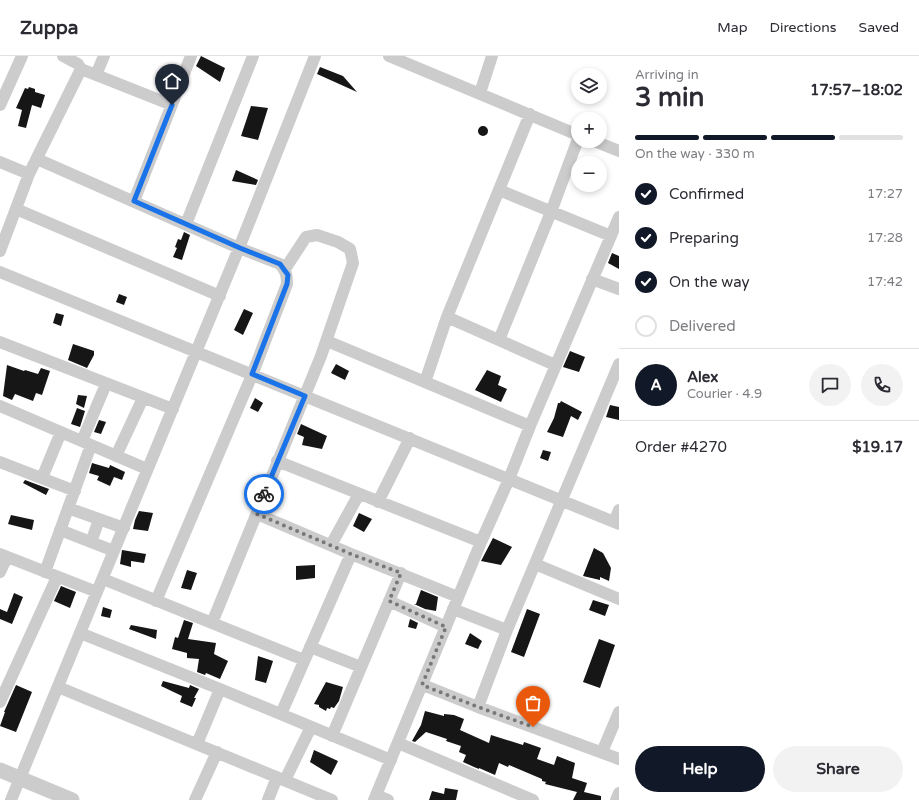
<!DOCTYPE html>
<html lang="en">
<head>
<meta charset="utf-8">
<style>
  :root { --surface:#fff; --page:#f2f2f3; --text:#2b2b33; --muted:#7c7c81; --line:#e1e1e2; --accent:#111827 }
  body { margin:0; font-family:"Varela Round",sans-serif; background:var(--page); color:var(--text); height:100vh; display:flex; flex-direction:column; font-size:15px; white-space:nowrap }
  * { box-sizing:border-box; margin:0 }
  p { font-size:13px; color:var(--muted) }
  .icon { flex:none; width:22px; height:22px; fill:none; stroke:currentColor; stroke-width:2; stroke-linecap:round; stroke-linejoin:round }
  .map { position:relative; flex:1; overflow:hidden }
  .details { display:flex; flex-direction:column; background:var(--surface); width:300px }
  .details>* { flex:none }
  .fabs { position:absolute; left:571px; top:12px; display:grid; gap:8px }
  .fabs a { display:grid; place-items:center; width:36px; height:36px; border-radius:50%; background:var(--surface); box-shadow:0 2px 6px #0003; font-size:20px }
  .pin { position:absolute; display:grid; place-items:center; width:34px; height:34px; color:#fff; margin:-41px -17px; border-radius:50% 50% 50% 0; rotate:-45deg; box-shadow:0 0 4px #0007 }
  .pin .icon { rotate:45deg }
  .courier { position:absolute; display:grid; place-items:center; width:40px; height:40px; margin:-20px; border:3px solid #1a73e8; border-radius:50%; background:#fff; color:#222; box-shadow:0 1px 5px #0007 }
  .overview em { font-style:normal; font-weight:800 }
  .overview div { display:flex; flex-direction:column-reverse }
  .overview { display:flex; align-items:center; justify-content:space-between; height:68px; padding:0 16px }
  h1 { font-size:26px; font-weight:800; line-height:30px }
  .bar { display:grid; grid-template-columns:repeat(4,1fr); gap:6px 4px; align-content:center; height:48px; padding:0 16px }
  .bar i { height:5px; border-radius:3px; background:var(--line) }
  .bar .selected { background:var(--accent) }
  .bar p { grid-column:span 4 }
  .line { display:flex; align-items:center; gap:10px; padding:0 16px; border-top:1px solid var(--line) }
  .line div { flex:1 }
  .round { display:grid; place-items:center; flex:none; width:42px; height:42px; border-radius:21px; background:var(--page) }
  ol { padding:0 16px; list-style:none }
  li { display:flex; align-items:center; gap:12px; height:44px }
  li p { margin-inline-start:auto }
  li .icon { padding:4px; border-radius:50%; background:var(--accent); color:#fff; stroke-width:4 }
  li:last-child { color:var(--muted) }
  li i { width:22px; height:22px; border:2px solid var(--line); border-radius:50% }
  .button { display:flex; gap:8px; margin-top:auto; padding:8px 16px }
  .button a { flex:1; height:46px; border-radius:24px; background:var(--accent); color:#fff; font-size:16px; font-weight:800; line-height:46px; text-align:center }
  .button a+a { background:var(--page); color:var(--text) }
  header { display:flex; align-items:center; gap:24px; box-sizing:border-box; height:56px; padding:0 20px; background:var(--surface); border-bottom:1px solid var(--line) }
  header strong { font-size:19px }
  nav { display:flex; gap:22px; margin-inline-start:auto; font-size:14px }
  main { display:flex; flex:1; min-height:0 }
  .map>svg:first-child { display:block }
  .building { fill:#161616 }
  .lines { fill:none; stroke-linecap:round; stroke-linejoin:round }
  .minor { stroke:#ccc; stroke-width:12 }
  .tertiary { stroke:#ccc; stroke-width:15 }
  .done { stroke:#787878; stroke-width:4; stroke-dasharray:0 7.2 }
  .route { stroke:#1a73e8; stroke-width:5 }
</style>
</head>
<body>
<header>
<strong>Zuppa</strong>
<nav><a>Map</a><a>Directions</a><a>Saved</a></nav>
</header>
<main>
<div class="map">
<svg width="619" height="744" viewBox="0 0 619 744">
  <rect width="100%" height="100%" fill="#fff"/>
  <path class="building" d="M 201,0 L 225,12 L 220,26 L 196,10 Z
    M 320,11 L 343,20 L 357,36 L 317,18 Z
    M 29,31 L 35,33 L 35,36 L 45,39 L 41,52 L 32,49 L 26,72 L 18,70 L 22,54 L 16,52 L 25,32 L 28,33 Z
    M 251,50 L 268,52 L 258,84 L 241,80 Z
    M478 75a5 5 0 1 1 10 0a5 5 0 1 1-10 0Z
    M 236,114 L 258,124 L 256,129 L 232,125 Z
    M 184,176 L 190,179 L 182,204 L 173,201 L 177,192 L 175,191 L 178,183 L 181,184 Z
    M 612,197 L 619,200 L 619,213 L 608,207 Z
    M 119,238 L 127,241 L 124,249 L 116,246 Z
    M 244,253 L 253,257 L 243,279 L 234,274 Z
    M 56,257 L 64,259 L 61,270 L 53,267 Z
    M 73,288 L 94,295 L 94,299 L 87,312 L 68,304 Z
    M 570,295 L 585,301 L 579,316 L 563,311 Z
    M 336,308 L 349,315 L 345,324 L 331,317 Z
    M 7,309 L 24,315 L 25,314 L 38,318 L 41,312 L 50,315 L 42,339 L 36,337 L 33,345 L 15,338 L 12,344 L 3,340 Z
    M 487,314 L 501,320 L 498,329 L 507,333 L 501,346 L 475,334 Z
    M 78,339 L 87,340 L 84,352 L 76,348 Z
    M 255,342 L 263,347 L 258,356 L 250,352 Z
    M 561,345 L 582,356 L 578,364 L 571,360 L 563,381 L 547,376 L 554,362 L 558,347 L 560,347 Z
    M 610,349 L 619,351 L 619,364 L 606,361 Z
    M 77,352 L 85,355 L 80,371 L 71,368 Z
    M 99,364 L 106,366 L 101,378 L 94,376 Z
    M 301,368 L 327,380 L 322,393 L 302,389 L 304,381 L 297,378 Z
    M 543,394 L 551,396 L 548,405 L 540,402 Z
    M 92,407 L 109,412 L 110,409 L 125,416 L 122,424 L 114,421 L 110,430 L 97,424 L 99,420 L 89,417 Z
    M 25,424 L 49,433 L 46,439 L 23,427 Z
    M 139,455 L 153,457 L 148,475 L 133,473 L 135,464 Z
    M 359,457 L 372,463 L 364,476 L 353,470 Z
    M 11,459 L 34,464 L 32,474 L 8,468 Z
    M 493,482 L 512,491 L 501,509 L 481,505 Z
    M 594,492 L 603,497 L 611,512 L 609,525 L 600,521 L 600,524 L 583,520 Z
    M 122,494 L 146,498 L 144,507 L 131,505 L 131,511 L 120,508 Z
    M 315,509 L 315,522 L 296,524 L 296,510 Z
    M 187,514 L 197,517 L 191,534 L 181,532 Z
    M 61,530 L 76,536 L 70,552 L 54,545 Z
    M 421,534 L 438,541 L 436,555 L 425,553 L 414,548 L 416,548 Z
    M 14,537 L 23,541 L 12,568 L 0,563 L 0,553 L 7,556 Z
    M 593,544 L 609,549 L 605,560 L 589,554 Z
    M 103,551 L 112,554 L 110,562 L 101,560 Z
    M 527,553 L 540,558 L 524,601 L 511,596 Z
    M 410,563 L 418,567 L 416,573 L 408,571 Z
    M 184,564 L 193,567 L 188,583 L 216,587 L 214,598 L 228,605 L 220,623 L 206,617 L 205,619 L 197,616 L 199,603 L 187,602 L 187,597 L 172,593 L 175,581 L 178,582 Z
    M 131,569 L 157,574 L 156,583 L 129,573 Z
    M 470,577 L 482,585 L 478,593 L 465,588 Z
    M 599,583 L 615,589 L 600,632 L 583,626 Z
    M 258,600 L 273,605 L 266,627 L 255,624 Z
    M 163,625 L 189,632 L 190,629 L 199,633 L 194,642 L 196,642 L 192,651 L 180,646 L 182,640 L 161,630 Z
    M 326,626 L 343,631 L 339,645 L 334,652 L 331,651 L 330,653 L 327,652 L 326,655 L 319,651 L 319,649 L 314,648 Z
    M 16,629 L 32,636 L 16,676 L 0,670 L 5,656 L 4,656 Z
    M 425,655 L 444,660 L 444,658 L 454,659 L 464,663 L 460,674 L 489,687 L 491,679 L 523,689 L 524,686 L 541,692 L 537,703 L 554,709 L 557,700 L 575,707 L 572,722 L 587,727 L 584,736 L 601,740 L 601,744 L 573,744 L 577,736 L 545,728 L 546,726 L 542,725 L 542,723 L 509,709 L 508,711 L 499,707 L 495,719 L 479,712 L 479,713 L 474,711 L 463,706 L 466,699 L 459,696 L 461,690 L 446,685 L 447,683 L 426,676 L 415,686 L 412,685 L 421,669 Z
    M 314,694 L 338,705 L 331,719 L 310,706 Z
    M 445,732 L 458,734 L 456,744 L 429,744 L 432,735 L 444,738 Z"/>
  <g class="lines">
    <path class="minor" d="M 389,0 L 578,79
      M 81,13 L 172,49
      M 96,19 L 104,0
      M 480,37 L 492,0
      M 0,49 L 22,0
      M 594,85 L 619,95
      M 37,103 L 239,192 L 280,208 C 286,215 287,219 287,228 L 252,319 L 156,545
      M 0,106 L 29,118
      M 499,134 L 611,180
      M 134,145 L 191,0
      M 16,153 L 220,240
      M 186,168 L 253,0
      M 0,195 L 29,118 L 81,13 L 78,8 L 63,0
      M 0,216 L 619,468
      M 592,223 L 619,233
      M 447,261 L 555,309
      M 499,284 L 551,156 L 578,83
      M 327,285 L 530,370
      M 0,286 L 173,353
      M 425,326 L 447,261 L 530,58
      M 0,350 L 147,413
      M 82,385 L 106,328
      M 116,400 L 143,342
      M 277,405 L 481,486
      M 0,406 L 75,435
      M 42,422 L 61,376
      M 378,446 L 410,382
      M 68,452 L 124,472
      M 257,458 L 351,498 L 458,541
      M 614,466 L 619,454
      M 60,474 L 114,495
      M 91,486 L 99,464
      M 331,489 L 359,438
      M 0,498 L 97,536
      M 535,508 L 619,543
      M 0,516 L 7,501
      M 45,516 L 91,389
      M 103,523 L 304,604
      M 389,545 L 446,571
      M 453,553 L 507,574
      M 212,567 L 321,300 L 353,207 L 350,193 L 338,186 L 317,179 L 306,181 L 285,213
      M 80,577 L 220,633 L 391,704
      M 310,591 L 361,611
      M 423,629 L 478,651 L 619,703
      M 58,631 L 332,744
      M 0,646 L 57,521
      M 478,651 L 507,574 L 619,308
      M 281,658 L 351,498
      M 332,680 L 401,517
      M 398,687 L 533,744
      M 197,688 L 220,633
      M 602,696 L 619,656
      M 285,724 L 311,671
      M 376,739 L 388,744
      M 11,744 L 239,192 L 315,0
      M 195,744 L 217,696
      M 268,744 L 277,721
      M 374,744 L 481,486 L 509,423 L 530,370 L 619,161
      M 616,744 L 619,737"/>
    <path class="tertiary" d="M 0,714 L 72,744"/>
  </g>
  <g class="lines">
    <path class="done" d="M 264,438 L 257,458 L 351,498 L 401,517 L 389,545 L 446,571 L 422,629 L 478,651 L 533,671"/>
    <path class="route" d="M 172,49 L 134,145 L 240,192 L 280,208 L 288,219 L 287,228 L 252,318 L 305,340 L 264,438"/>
  </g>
</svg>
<div class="fabs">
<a><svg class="icon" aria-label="layers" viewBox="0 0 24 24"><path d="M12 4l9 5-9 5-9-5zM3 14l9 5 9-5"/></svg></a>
<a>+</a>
<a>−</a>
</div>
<div class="pin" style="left:533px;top:671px;background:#ea580c"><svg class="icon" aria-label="bag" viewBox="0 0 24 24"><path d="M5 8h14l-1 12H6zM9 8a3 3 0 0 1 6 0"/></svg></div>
<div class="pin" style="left:172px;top:49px;background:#1f2937"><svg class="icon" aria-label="home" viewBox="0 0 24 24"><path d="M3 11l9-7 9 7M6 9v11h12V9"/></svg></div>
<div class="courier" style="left:264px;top:438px"><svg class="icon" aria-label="bike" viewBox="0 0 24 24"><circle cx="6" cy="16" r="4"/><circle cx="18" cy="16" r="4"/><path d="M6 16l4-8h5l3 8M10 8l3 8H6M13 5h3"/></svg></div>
</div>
<section class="details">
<div class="overview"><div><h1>3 min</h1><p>Arriving in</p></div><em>17:57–18:02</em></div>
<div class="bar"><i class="selected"></i><i class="selected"></i><i class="selected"></i><i></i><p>On the way · 330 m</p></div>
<ol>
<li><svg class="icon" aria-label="check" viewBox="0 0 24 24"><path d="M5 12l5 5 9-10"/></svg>Confirmed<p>17:27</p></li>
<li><svg class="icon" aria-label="check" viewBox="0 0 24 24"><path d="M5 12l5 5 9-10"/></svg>Preparing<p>17:28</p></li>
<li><svg class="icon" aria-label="check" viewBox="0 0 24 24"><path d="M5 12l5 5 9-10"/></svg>On the way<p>17:42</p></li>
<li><i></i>Delivered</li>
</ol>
<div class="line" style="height:72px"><b class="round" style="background:var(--accent);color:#fff">A</b><div><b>Alex</b><p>Courier · 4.9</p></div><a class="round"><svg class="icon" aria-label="chat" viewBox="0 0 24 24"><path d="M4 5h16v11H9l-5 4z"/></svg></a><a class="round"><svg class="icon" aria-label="phone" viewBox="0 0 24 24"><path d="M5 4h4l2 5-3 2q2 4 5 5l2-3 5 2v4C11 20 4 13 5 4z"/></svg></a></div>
<div class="line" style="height:52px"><div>Order #4270</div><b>$19.17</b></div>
<div class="button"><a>Help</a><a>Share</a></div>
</section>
</main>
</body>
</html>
